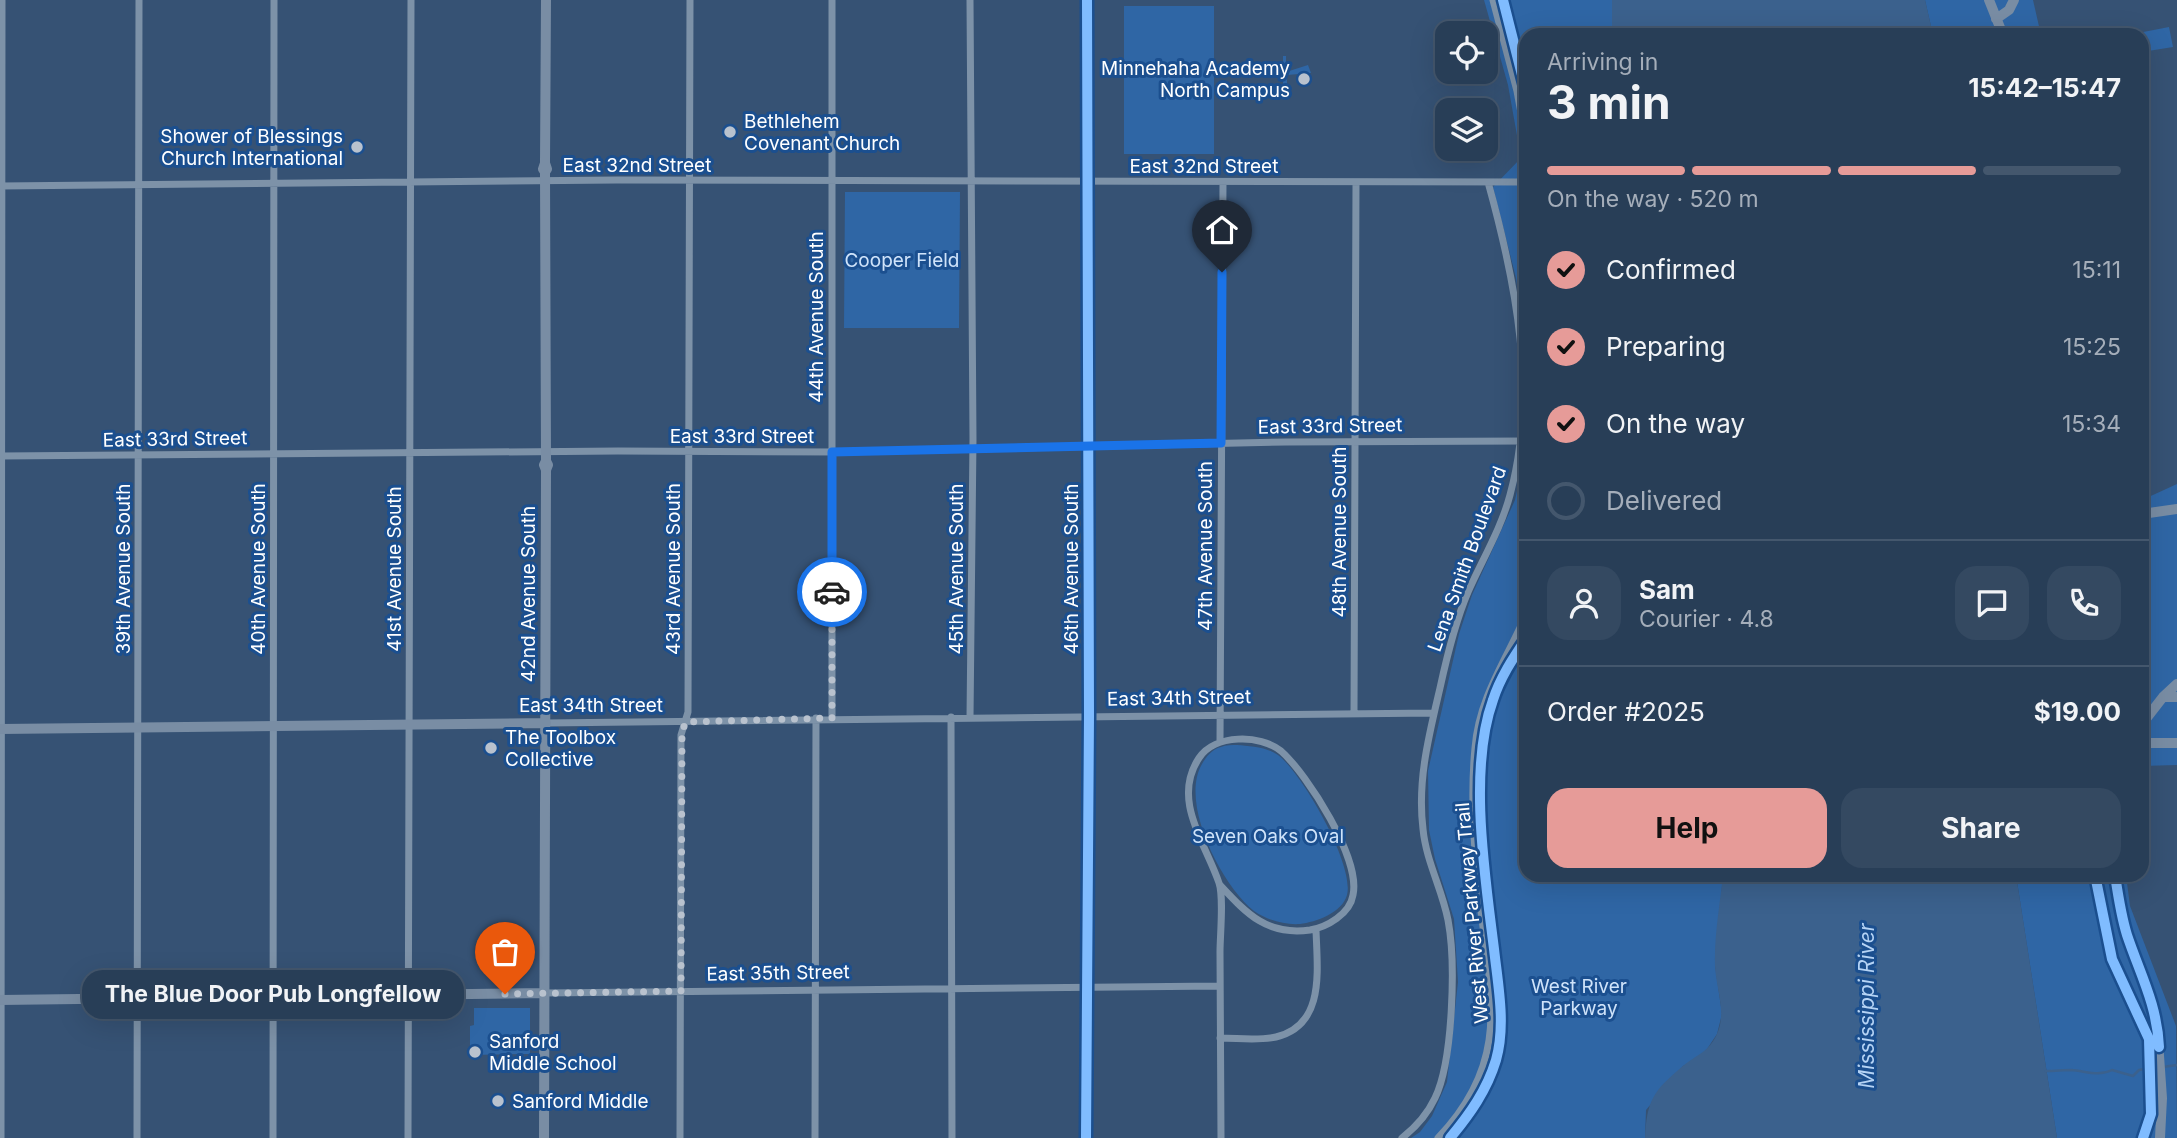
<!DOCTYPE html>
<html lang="en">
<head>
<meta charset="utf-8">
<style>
  :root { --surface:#283e57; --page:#344961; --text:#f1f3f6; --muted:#a5aeba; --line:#44576d; --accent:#e69b98 }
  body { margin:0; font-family:Inter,sans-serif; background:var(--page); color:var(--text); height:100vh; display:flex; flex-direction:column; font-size:26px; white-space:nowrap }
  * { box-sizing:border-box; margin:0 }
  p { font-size:23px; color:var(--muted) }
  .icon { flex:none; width:38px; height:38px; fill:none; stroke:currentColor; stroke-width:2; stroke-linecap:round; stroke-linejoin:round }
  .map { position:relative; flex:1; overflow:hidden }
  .sheet { position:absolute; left:1519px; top:28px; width:630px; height:854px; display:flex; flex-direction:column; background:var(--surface); border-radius:21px; box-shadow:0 7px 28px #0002,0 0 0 2px var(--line) }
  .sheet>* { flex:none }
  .fabs { position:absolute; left:1435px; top:21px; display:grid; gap:14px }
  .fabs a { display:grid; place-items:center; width:63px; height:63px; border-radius:14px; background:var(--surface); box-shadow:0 7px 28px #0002,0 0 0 2px var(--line); font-size:35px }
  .pin { position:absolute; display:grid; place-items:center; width:60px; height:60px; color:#fff; margin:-72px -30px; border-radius:50% 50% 50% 0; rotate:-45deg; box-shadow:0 0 7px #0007 }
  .pin .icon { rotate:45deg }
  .courier { position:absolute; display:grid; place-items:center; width:70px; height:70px; margin:-35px; border:5px solid #1a73e8; border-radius:50%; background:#fff; color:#222; box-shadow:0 2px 9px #0007 }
  .bubble { position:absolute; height:49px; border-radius:21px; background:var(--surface); box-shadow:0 7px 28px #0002,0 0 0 2px var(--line); font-size:23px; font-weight:700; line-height:49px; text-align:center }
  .summary em { font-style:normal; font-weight:700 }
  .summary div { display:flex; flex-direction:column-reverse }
  .summary { display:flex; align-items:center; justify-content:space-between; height:119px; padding:0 28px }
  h1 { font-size:46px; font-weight:700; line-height:52px }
  .bar { display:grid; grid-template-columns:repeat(4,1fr); gap:10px 7px; align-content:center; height:84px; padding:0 28px }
  .bar i { height:9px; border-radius:5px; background:var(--line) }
  .bar .on { background:var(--accent) }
  .bar p { grid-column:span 4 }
  .line { display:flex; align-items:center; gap:18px; padding:0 28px; border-top:2px solid var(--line) }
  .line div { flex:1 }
  .round { display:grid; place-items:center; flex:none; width:74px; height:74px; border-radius:21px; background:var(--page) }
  ol { padding:0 28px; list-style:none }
  li { display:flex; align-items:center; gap:21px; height:77px }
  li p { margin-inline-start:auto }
  li .icon { padding:7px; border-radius:50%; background:var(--accent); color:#111; stroke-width:4 }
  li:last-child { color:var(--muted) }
  li i { width:38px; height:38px; border:4px solid var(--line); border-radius:50% }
  .cta { display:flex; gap:14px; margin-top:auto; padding:14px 28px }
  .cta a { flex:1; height:80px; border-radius:21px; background:var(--accent); color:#111; font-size:28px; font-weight:700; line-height:80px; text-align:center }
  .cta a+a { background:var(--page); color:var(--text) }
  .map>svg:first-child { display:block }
  .green { fill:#2f66a5 }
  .water { fill:#3b618d }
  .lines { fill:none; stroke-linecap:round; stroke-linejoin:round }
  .stream { stroke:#3b618d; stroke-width:2.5 }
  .street { stroke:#7d92a8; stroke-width:7 }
  .secondary { stroke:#798da4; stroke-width:10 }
  .cycleway-casing { stroke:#1b4f8f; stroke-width:15 }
  .cycleway { stroke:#80bcff; stroke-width:10 }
  .done { stroke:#b9c2ce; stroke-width:7; stroke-dasharray:0 12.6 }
  .route { stroke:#1a73e8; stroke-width:9 }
  .poi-dot { fill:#b9c2ce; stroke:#1b4f8f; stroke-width:2.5 }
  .labels { text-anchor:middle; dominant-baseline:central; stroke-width:6; stroke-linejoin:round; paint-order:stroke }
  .poi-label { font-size:19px; fill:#fff; stroke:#1b4f8f; text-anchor:start }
  .street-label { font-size:19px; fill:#fff; stroke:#1b4f8f }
  .park-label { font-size:19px; fill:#cfe3fa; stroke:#1b4f8f }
  .water-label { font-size:21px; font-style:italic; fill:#b5d3f5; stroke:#1b4f8f }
</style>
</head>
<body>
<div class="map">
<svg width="2177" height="1138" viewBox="0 0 2177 1138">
  <rect width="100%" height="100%" fill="#365274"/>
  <path class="green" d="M 1484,0 L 1612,0 L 1613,4 L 1612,35 L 1526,35 L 1526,347 L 1516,278 L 1493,187 L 1521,158 L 1508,85 Z
    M 1925,0 L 2033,0 L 2041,35 L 1933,35 Z
    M 1124,6 L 1214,6 L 1214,154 L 1124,154 Z
    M 2169,27 L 2173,47 L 2142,52 L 2142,35 L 2133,34 Z
    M 1283,56 L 1286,56 L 1286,72 L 1308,65 L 1311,73 L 1287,75 L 1287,99 L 1283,99 Z
    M 845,192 L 960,192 L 959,328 L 844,328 Z
    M 1526,450 L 1526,875 L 1723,875 L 1715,965 L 1722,1014 L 1717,1034 L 1703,1055 L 1683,1066 L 1646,1110 L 1645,1138 L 1411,1138 L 1420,1132 L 1432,1116 L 1447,1082 L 1458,982 L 1454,919 L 1435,859 L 1429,830 L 1428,771 L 1459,634 L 1472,595 L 1515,500 Z
    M 2177,484 L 2177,765 L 2142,766 L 2142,500 Z
    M 1237,745 C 1249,746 1267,747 1278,755 C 1302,773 1355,865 1347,895 C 1342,913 1316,922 1300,924 C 1284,925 1267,920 1254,911 C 1222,886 1179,803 1202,764 C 1206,757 1212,749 1221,747 C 1226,745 1232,745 1237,745 Z
    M 2016,875 L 2126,875 L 2130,906 L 2176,1026 L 2177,1138 L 2057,1138 Z
    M 474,1008 L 530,1008 L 530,1054 L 470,1055 L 470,1026 L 474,1025 Z"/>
  <path class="water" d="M 1612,0 L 1925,0 L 1933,35 L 1612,35 Z
    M 1723,875 L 2016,875 L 2057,1138 L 1645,1138 C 1647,1100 1653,1091 1683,1066 C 1696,1055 1709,1052 1717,1034 C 1727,1012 1716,989 1715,966 C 1714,936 1720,904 1723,875 Z"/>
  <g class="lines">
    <path class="stream" d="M 2163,1067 L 2177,1065
      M 2046,1071 C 2055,1071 2063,1070 2071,1070 C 2086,1071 2098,1077 2112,1070 L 2133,1076 L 2139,1070 L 2156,1067"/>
    <path class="street" d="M 970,0 L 973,439 L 970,718
      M 1493,0 L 1517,91 L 1526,140
      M 0,186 L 617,180 L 1526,182
      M 0,456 L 618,451 L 840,452 L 1286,442 L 1526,441
      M 1354,714 L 1356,183
      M 951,717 L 952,1138
      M 832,718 L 832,0
      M 546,723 L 1434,713
      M 1220,741 L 1223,182
      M 1220,885 C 1247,914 1267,936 1310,930 C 1327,927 1350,914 1353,895 C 1361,859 1308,775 1281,751 C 1260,734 1215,734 1199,758 C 1171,800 1206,844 1219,883 C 1224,897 1220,935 1220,952 C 1220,1014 1221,1076 1221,1138
      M 544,993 L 1220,986
      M 1220,1038 C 1238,1038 1258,1041 1276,1037 C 1326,1025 1317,969 1316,929
      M 1,1138 L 2,0
      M 137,1138 L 139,0
      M 273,1138 L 274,0
      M 408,1138 L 411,0
      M 680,1138 L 681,735 L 688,712 L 690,0
      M 815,1138 L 816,718
      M 1086,1138 L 1089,716 L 1087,0
      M 1402,1138 C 1416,1127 1427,1115 1435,1098 C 1453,1061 1456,962 1448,920 C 1442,889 1426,861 1423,829 C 1417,781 1429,735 1440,688 C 1447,656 1455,622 1468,592 C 1482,560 1501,529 1510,495 C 1538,393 1516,283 1488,182
      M 1438,1138 C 1511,1062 1491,996 1480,903 C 1474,852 1470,799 1475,748 C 1479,698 1506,660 1526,615"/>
    <path class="secondary" d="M 1989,0 L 2003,35
      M 1996,19 L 2009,10 L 2014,0
      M 545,163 L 547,169 L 545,172 L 543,169 L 545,163 L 546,0
      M 545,172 L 546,461 L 548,465 L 546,470 L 544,465 L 546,461
      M 2142,514 L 2177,509
      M 2163,697 L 2177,697
      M 2142,724 L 2163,697 L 2177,684
      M 0,729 L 546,723
      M 2142,743 L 2177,743
      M 2115,875 L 2127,934 L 2147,984 L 2156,1013 L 2162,1098 L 2160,1138
      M 0,1000 L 544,993
      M 544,1138 L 546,470"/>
    <g class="cycleway-casing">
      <path id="cycleway" d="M 1503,0 L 1526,91
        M 2095,875 L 2112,959 L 2149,1039 L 2151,1114 L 2143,1138
        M 2115,875 C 2118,895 2121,916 2127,935 C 2140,974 2157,1004 2159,1047
        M 1086,1138 L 1089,716 L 1087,0
        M 1450,1138 C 1470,1114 1487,1090 1496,1060 C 1506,1025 1498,985 1494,949 C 1485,876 1468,769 1493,700 C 1500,678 1513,658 1526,639"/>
    </g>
    <use href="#cycleway" class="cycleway"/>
  </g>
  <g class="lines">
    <path class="done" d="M 505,994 L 681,991 L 682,731 L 686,722 L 832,718 L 832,592"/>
    <path class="route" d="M 832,592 L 832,452 L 1221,443 L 1222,272"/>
  </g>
  <g class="poi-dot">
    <circle cx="1304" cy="79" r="7"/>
    <circle cx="730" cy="132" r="7"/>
    <circle cx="357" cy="147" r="7"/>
    <circle cx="491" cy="748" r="7"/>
    <circle cx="475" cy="1052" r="7"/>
    <circle cx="498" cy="1101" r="7"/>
  </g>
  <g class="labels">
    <g class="poi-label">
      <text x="1290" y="68" text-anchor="end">Minnehaha Academy<tspan x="1290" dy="22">North Campus</tspan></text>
      <text x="744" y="121">Bethlehem<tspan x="744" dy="22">Covenant Church</tspan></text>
      <text x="343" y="136" text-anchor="end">Shower of Blessings<tspan x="343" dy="22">Church International</tspan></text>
      <text x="505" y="737">The Toolbox<tspan x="505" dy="22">Collective</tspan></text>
      <text x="489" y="1041">Sanford<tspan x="489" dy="22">Middle School</tspan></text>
      <text x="512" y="1101">Sanford Middle</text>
    </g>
    <g class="street-label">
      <text x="637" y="165">East 32nd Street</text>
      <text x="1204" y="166">East 32nd Street</text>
      <text transform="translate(816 317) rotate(-90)">44th Avenue South</text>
      <text transform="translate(1330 426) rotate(-1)">East 33rd Street</text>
      <text x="742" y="436">East 33rd Street</text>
      <text transform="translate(175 439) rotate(-1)">East 33rd Street</text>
      <text transform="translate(1339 532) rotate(-90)">48th Avenue South</text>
      <text transform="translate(1205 546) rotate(-90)">47th Avenue South</text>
      <text transform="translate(1467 559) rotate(-70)">Lena Smith Boulevard</text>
      <text transform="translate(123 569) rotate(-90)">39th Avenue South</text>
      <text transform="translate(258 569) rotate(-90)">40th Avenue South</text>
      <text transform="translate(394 569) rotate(-90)">41st Avenue South</text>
      <text transform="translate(673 569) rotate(-90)">43rd Avenue South</text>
      <text transform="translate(956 569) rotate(-90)">45th Avenue South</text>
      <text transform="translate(1071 569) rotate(-90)">46th Avenue South</text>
      <text transform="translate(528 594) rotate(-90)">42nd Avenue South</text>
      <text transform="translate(1179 698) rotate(-1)">East 34th Street</text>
      <text x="591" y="705">East 34th Street</text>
      <text transform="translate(1472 913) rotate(-95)">West River Parkway Trail</text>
      <text transform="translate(778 973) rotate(-1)">East 35th Street</text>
    </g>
    <g class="park-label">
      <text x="902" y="260">Cooper Field</text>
      <text x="1268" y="836">Seven Oaks Oval</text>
      <text x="1579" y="986">West River<tspan x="1579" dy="22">Parkway</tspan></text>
    </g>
    <g class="water-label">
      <text transform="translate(1866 1006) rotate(-90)">Mississippi River</text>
    </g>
  </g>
</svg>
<div class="fabs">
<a><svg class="icon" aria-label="locate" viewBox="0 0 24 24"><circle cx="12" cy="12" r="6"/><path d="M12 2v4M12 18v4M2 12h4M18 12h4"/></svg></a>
<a><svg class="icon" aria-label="layers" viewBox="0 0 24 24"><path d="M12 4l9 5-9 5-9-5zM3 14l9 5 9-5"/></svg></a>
</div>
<div class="pin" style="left:505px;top:994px;background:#ea580c"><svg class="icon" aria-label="bag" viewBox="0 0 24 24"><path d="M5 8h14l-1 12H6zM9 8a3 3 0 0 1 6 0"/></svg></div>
<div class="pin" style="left:1222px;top:272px;background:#1f2937"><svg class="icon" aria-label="home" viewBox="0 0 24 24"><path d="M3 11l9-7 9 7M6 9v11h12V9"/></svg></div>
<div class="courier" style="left:832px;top:592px"><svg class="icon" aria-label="car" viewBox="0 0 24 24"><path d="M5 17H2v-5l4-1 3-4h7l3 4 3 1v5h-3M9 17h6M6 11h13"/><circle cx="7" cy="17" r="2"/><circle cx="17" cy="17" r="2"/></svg></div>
<div class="bubble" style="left:82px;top:970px;width:382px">The Blue Door Pub Longfellow</div>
<section class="sheet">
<div class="summary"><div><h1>3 min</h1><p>Arriving in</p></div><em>15:42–15:47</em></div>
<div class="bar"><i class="on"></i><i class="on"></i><i class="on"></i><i></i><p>On the way · 520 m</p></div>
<ol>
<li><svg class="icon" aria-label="check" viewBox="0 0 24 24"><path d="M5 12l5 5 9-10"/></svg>Confirmed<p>15:11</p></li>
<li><svg class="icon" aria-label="check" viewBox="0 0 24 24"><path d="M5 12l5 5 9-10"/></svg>Preparing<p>15:25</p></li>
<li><svg class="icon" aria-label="check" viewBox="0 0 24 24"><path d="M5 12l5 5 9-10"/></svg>On the way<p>15:34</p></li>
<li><i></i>Delivered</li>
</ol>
<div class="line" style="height:126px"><a class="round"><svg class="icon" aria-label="person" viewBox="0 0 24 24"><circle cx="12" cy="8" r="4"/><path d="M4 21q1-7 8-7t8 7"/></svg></a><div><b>Sam</b><p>Courier · 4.8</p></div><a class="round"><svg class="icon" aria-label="chat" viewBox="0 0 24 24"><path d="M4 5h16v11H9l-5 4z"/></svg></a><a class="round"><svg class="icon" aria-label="phone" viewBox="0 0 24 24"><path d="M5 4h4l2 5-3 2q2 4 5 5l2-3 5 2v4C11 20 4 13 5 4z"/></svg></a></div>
<div class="line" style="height:91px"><div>Order #2025</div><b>$19.00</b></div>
<div class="cta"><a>Help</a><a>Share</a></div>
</section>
</div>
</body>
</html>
